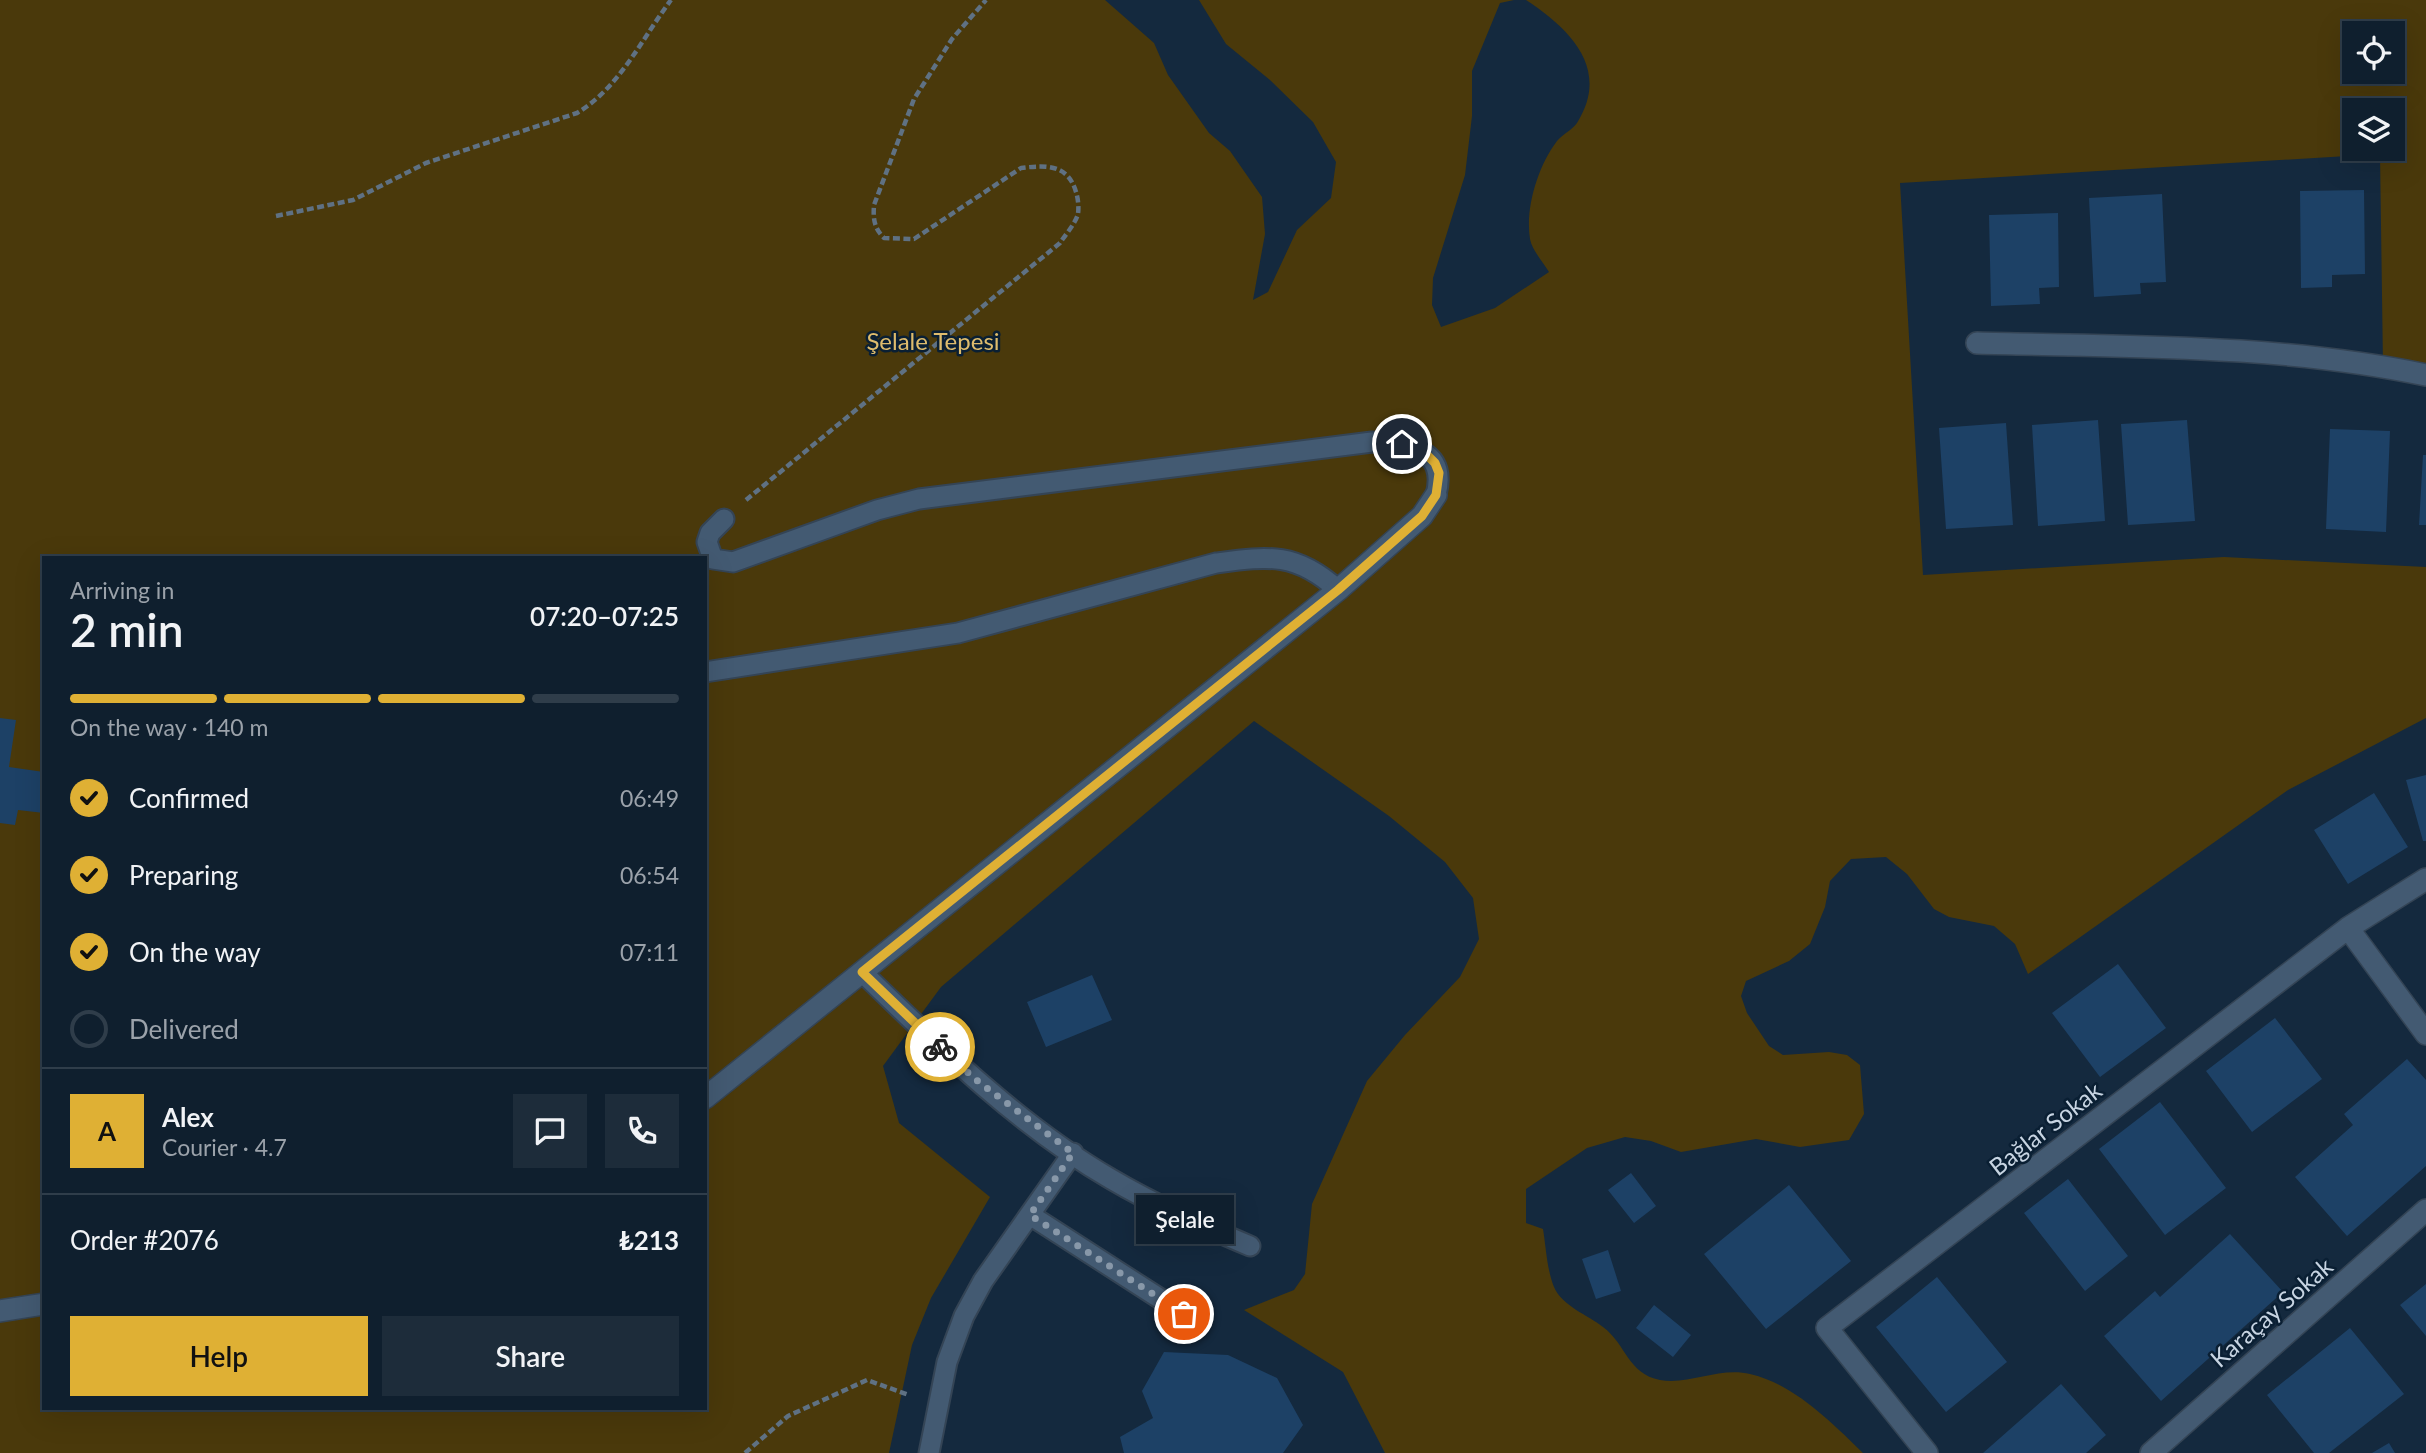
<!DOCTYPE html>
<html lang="en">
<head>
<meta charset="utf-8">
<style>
  :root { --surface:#0f1f2e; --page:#1d2c3a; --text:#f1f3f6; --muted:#9ba2aa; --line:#2f3d4a; --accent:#dfb034 }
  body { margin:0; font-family:Lato,sans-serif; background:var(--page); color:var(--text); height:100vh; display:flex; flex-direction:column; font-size:26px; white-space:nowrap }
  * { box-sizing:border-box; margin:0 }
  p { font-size:23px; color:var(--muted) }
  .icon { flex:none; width:38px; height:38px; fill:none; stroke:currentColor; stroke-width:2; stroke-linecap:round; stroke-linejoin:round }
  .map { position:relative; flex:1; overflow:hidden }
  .side { position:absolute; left:42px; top:556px; width:665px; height:854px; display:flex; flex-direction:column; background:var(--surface); border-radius:0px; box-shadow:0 7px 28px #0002,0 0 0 2px var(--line) }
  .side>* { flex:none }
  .tools { position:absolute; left:2342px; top:21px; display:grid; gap:14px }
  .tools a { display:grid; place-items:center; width:63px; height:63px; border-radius:0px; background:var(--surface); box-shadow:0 7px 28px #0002,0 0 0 2px var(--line); font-size:35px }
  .pin { position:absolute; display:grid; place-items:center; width:60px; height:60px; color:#fff; margin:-30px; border:4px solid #fff; border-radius:50%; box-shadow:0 2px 7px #0007 }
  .courier { position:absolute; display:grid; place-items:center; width:70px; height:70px; margin:-35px; border:5px solid #dfb034; border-radius:50%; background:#fff; color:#222; box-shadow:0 2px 9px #0007 }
  .bubble { position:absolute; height:49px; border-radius:0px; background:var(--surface); box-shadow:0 7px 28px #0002,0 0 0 2px var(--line); font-size:23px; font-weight:600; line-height:49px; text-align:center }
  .headline em { font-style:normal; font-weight:600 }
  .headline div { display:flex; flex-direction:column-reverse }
  .headline { display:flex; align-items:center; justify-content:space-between; height:119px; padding:0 28px }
  h1 { font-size:46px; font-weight:600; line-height:52px }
  .bar { display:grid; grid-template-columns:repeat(4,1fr); gap:10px 7px; align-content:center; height:84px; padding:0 28px }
  .bar i { height:9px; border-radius:5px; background:var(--line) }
  .bar .on { background:var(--accent) }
  .bar p { grid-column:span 4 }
  .line { display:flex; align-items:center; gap:18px; padding:0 28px; border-top:2px solid var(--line) }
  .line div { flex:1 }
  .round { display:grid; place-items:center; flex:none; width:74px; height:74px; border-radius:0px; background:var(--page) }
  ol { padding:0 28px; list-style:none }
  li { display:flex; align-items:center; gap:21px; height:77px }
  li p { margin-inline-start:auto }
  li .icon { padding:7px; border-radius:50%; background:var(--accent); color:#111; stroke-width:4 }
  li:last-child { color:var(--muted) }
  li i { width:38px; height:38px; border:4px solid var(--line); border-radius:50% }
  .primary-button { display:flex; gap:14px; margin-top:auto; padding:14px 28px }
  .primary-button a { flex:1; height:80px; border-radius:0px; background:var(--accent); color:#111; font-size:28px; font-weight:600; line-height:80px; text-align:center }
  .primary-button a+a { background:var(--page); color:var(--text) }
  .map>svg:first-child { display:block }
  .green { fill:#4a390b; fill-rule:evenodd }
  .building { fill:#1d4166 }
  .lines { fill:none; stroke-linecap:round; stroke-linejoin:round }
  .service-casing { stroke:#344455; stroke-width:23 }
  .minor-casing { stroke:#344455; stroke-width:24 }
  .path { stroke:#5f7183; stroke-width:4.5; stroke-dasharray:7 3.5; stroke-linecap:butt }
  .service { stroke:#435a72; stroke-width:19 }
  .minor { stroke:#435a72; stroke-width:21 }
  .done { stroke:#8898a9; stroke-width:7; stroke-dasharray:0 12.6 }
  .route { stroke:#dfb034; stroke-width:9 }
  .labels { text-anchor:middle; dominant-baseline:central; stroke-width:5; stroke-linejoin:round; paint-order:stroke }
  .park-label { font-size:24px; fill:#debc6d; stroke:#0a1f33 }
  .street-label { font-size:24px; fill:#c7d4e2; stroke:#0a1f33 }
</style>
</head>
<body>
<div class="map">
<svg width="2426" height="1453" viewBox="0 0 2426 1453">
  <rect width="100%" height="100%" fill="#14293e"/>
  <path class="green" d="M 0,0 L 1105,0 L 1154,43 L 1168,75 L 1209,133 L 1230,151 L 1262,197 L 1265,234 L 1253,300 L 1268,292 L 1297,230 L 1331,198 L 1336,162 L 1313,122 L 1270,80 L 1226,44 L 1199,0 L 1514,0 L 1500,3 L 1472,71 L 1472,116 L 1465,175 L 1433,278 L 1432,305 L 1441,327 L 1495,308 L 1549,272 C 1543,262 1532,250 1530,239 C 1525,208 1538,166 1557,141 C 1563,134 1572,130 1577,123 C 1611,69 1570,29 1526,0 L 2426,0 L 2426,375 L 2383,366 L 2380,154 L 1900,183 L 1923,575 L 2224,557 L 2426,567 L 2426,718 L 2288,790 L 2028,974 L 2015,944 L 1994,926 L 1949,917 L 1934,909 L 1907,874 L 1886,857 L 1851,859 L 1830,881 L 1825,907 L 1810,944 L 1789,961 L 1746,981 L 1741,996 L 1747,1013 L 1769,1046 L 1783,1055 L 1829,1052 L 1847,1055 L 1860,1065 L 1864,1114 L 1849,1140 L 1800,1147 L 1756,1139 L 1681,1152 L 1651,1141 L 1625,1137 L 1587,1148 L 1526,1189 L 1526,1223 L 1543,1229 C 1546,1247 1547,1270 1554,1287 C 1562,1306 1588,1315 1603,1327 C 1626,1344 1628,1374 1660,1380 C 1690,1385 1719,1367 1750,1374 C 1794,1384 1832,1423 1863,1453 L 1385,1453 L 1343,1372 L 1244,1310 L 1294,1290 L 1305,1274 L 1312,1204 L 1367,1081 L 1405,1035 L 1460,977 L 1479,939 L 1473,898 L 1445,862 L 1389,816 L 1254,721 L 941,987 L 883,1066 L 899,1123 L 990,1197 L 931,1298 L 912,1345 L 889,1453 L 0,1453 ZM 2354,33 L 2392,33 L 2392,72 L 2354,72 ZM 2354,110 L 2392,110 L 2392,149 L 2354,149 ZM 44,558 L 705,558 L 705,1409 L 44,1409 Z"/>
  <path class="building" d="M 2364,190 L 2365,274 L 2332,275 L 2332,287 L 2301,288 L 2300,191 Z
    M 2162,194 L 2166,282 L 2140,283 L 2141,294 L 2094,297 L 2089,198 Z
    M 2058,213 L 2059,287 L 2039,288 L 2040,304 L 1991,306 L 1989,215 Z
    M 2098,420 L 2105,521 L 2038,526 L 2032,425 Z
    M 2187,420 L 2195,521 L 2128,525 L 2121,424 Z
    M 2006,423 L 2013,525 L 1946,529 L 1939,428 Z
    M 2330,429 L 2390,431 L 2386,532 L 2326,529 Z
    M 2423,455 L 2426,455 L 2426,525 L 2419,525 Z
    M 0,718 L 16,720 L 9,767 L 44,772 L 44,813 L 18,810 L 15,825 L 0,823 Z
    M 2426,775 L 2426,841 L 2423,841 L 2406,780 Z
    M 2374,793 L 2408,847 L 2348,884 L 2314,830 Z
    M 2118,964 L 2166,1028 L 2100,1077 L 2052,1013 Z
    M 1092,975 L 1112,1020 L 1046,1047 L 1027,1002 Z
    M 2275,1018 L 2322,1079 L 2252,1132 L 2206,1071 Z
    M 2407,1059 L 2426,1080 L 2426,1166 L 2347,1236 L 2295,1177 L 2353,1125 L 2344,1114 Z
    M 2160,1102 L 2226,1188 L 2165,1235 L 2099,1149 Z
    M 1631,1173 L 1656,1206 L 1634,1223 L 1608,1190 Z
    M 2068,1179 L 2128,1256 L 2085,1291 L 2024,1213 Z
    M 1789,1185 L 1851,1261 L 1766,1329 L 1704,1254 Z
    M 2230,1234 L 2283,1292 L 2161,1401 L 2104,1336 L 2155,1291 L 2160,1297 Z
    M 1608,1250 L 1621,1291 L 1596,1299 L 1582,1259 Z
    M 1937,1277 L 2007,1362 L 1946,1412 L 1876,1327 Z
    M 2426,1284 L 2426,1336 L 2400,1305 Z
    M 1654,1305 L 1691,1335 L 1673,1357 L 1636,1328 Z
    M 2350,1328 L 2404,1394 L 2329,1453 L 2314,1453 L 2267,1395 Z
    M 1164,1352 L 1228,1355 L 1277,1378 L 1303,1425 L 1283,1453 L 1124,1453 L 1120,1437 L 1153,1418 L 1142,1391 Z
    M 2061,1384 L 2106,1435 L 2086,1453 L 1983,1453 Z
    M 2389,1443 L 2395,1453 L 2372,1453 Z"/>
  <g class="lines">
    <g class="service-casing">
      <path id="service" d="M 724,519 L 710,533 L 707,542 L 713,559 L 733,562 L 877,510 L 919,499 L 1372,442 C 1407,444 1448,448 1436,495
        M 705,672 L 958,633 L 1216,563 C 1269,556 1296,552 1338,590
        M 862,972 C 939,1047 1018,1125 1111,1179 C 1155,1205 1203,1226 1250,1246
        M 1030,1215 L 1184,1314
        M 929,1453 L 947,1362 L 964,1316 L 983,1281 L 1073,1153"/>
    </g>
    <g class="minor-casing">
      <path id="minor" d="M 1977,343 C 2127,347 2278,344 2426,375
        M 2348,928 L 2426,1034
        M 705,1098 L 1338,590 L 1422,516 L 1436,495
        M 0,1311 L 44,1304
        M 1927,1453 L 1827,1328 L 2348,928 L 2426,879
        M 2151,1453 L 2426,1210"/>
    </g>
    <path class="path" d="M 276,216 L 353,200 L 426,163 L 577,113 C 620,87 641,40 671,0
      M 746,500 L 1060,243 C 1066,234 1075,224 1078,214 C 1079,207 1078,198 1076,192 C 1068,164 1046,165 1021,168 L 914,239 L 884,238 C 874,228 873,219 874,205 L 914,99 L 952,39 L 986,0
      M 745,1453 L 788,1416 L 867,1380 L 909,1395"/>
    <use href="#service" class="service"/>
    <use href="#minor" class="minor"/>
  </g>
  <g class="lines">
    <path class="done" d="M 940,1047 L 975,1079 L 1073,1153 L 1030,1215 L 1184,1314"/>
    <path class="route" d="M 940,1047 L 862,972 L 1338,590 L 1422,516 L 1436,495 L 1439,473 L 1435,463 L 1423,451 L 1402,444"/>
  </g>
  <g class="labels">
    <g class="park-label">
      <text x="933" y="340">Şelale Tepesi</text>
    </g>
    <g class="street-label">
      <text transform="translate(2045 1128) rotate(-38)">Bağlar Sokak</text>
      <text transform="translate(2271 1312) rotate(-41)">Karaçay Sokak</text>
    </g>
  </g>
</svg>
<div class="tools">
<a><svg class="icon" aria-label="locate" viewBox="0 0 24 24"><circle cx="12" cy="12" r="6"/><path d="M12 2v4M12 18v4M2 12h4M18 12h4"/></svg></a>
<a><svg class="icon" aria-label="layers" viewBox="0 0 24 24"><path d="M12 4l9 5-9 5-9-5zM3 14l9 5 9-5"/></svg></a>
</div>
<div class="pin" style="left:1184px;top:1314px;background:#ea580c"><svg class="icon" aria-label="bag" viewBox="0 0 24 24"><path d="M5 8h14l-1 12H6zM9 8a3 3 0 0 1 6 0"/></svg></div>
<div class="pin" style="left:1402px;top:444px;background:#1f2937"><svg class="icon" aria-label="home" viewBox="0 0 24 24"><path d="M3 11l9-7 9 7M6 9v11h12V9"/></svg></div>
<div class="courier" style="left:940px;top:1047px"><svg class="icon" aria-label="bike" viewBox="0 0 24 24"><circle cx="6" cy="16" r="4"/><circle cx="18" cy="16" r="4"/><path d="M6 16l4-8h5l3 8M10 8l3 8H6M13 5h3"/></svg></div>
<div class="bubble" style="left:1136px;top:1195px;width:98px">Şelale</div>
<section class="side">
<div class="headline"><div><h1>2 min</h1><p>Arriving in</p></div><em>07:20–07:25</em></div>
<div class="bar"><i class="on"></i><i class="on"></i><i class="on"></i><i></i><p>On the way · 140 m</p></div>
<ol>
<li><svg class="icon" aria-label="check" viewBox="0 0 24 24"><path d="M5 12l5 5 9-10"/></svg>Confirmed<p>06:49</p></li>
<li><svg class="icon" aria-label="check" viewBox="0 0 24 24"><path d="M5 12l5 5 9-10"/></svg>Preparing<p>06:54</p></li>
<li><svg class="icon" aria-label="check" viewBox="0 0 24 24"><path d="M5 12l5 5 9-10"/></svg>On the way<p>07:11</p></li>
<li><i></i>Delivered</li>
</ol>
<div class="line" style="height:126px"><b class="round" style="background:var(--accent);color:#111">A</b><div><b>Alex</b><p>Courier · 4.7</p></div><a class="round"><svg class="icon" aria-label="chat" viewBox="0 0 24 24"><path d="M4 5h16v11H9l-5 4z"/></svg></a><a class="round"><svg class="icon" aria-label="phone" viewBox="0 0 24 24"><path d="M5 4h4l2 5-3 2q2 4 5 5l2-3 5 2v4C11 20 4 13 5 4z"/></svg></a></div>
<div class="line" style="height:91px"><div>Order #2076</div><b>₺213</b></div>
<div class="primary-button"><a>Help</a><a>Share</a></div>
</section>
</div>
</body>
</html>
